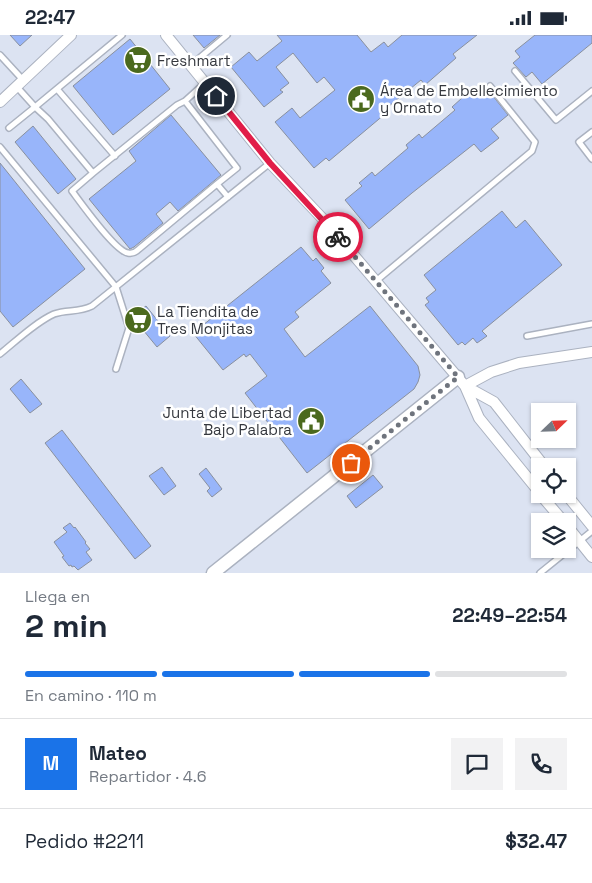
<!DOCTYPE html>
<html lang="es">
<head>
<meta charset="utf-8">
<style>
  :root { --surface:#fff; --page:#f2f2f3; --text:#1f2937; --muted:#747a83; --line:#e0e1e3; --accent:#1a73e8 }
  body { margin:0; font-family:"Space Grotesk",sans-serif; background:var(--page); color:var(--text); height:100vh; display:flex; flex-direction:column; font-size:19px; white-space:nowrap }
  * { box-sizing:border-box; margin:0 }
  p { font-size:16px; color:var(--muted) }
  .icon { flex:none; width:28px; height:28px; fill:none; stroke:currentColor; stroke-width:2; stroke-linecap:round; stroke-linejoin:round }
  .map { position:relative; height:538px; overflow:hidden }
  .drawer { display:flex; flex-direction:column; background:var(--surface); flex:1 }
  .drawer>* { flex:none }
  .needle { width:32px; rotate:67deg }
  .controls { position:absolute; left:531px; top:368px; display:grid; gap:10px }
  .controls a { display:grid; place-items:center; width:45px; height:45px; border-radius:0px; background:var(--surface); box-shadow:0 1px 4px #0004; font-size:25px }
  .pin { position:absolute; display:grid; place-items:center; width:42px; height:42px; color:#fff; margin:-21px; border:2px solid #fff; border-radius:50%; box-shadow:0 1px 5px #0007 }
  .courier { position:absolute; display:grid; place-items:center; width:50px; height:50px; margin:-25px; border:4px solid #e11d48; border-radius:50%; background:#fff; color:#222; box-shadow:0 1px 6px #0007 }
  .head em { font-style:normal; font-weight:800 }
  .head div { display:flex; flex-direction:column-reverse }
  .head { display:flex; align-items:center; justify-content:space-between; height:85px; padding:0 25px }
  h1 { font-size:32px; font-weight:800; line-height:38px }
  .bar { display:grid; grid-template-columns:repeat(4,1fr); gap:8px 5px; align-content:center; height:60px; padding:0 25px }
  .bar i { height:6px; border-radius:4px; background:var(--line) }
  .bar .selected { background:var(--accent) }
  .bar p { grid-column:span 4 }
  .line { display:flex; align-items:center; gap:12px; padding:0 25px; border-top:1px solid var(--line) }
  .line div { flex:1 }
  .round { display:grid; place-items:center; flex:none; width:52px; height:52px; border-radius:0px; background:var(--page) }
  .status { display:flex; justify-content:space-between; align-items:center; height:35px; padding:0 25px; background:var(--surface); direction:ltr }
  .status svg { height:14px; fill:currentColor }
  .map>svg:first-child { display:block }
  .building { fill:#98b5fa; stroke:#89909e }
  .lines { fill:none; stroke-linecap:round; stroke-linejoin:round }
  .service-casing { stroke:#abb2c0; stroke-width:8 }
  .minor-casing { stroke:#abb2c0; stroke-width:12 }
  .tertiary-casing { stroke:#abb2c0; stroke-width:15 }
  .service { stroke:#fff; stroke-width:5 }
  .minor { stroke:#fff; stroke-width:10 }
  .tertiary { stroke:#fff; stroke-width:12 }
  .done { stroke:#6f747d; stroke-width:5; stroke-dasharray:0 9 }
  .route { stroke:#e11d48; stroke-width:6 }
  .labels { text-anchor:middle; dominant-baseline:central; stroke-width:5; stroke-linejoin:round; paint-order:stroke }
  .poi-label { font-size:15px; fill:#35383e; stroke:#fff; text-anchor:start }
</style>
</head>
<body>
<div class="status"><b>22:47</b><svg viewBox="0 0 49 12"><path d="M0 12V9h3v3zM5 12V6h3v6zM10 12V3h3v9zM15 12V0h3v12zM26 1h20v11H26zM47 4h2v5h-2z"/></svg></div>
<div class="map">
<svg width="592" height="538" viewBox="0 0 592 538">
  <rect width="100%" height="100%" fill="#dce3f2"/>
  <path class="building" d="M 10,0 L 32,0 L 20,11 Z
    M 193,0 L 220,0 L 204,13 Z
    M 277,0 L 357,0 L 371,17 L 384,7 L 388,12 L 402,0 L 477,0 L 453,19 L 456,23 L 425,50 L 421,45 L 383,76 L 385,79 L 329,126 L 326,123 L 314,133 L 275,87 L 292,73 L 300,83 L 335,55 L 324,42 L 317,48 L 293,18 L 276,32 L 289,48 L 280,55 L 283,57 L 264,72 L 231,32 L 249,17 L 257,26 L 282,6 Z
    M 535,0 L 592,0 L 592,8 L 542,49 L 532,37 L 526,42 L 513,28 L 520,22 L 515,16 Z
    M 130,4 L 170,54 L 113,100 L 73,51 Z
    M 485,51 L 508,80 L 491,94 L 499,103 L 481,117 L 474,109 L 412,158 L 369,194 L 345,165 L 362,151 L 359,148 L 372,137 L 375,141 L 408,113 L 406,110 L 419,99 L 422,103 L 455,75 L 452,72 L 473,53 L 477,58 Z
    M 171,80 L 221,140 L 178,176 L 170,167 L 156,179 L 163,188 L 134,212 L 130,214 L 89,164 L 136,126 L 129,116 Z
    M 33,91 L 76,144 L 58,159 L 15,107 Z
    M 0,128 L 85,234 L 13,292 L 0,276 Z
    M 502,176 L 516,193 L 525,185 L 562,230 L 482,296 L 487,301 L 477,308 L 473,303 L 465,310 L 462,307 L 458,310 L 425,270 L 429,267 L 426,263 L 436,255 L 424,240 Z
    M 301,212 L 313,226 L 316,223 L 324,233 L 321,236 L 331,248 L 295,277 L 299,282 L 284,294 L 305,322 L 370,271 L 418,331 L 420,340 L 418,347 L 414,354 L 307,438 L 245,358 L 267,341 L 250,319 L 246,322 L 244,319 L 223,335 L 193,298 Z
    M 146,271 L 170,301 L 157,312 L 139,290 L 137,291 L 134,280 Z
    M 21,344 L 42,369 L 30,378 L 10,354 Z
    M 62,395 L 151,511 L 135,524 L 45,408 Z
    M 162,432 L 176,451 L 164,460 L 149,441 Z
    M 206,433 L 222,454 L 212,462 L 207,456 L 210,453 L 199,439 Z
    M 373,440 L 383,452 L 356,473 L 347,461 Z
    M 70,488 L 74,493 L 75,492 L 86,507 L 85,508 L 90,514 L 86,517 L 92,525 L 78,535 L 74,531 L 72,532 L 71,530 L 69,531 L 62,522 L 64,521 L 54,507 L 67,497 L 63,493 Z"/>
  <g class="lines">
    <g class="service-casing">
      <path id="service" d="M 122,0 L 35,72 L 48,84 L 93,138 L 177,70 L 185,66 L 205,48
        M 0,20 L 23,45
        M 191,30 L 227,0
        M 515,36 L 556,85 L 592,56
        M 57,54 L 115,121
        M 185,66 L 237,133 L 217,149 L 228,162
        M 9,93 L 35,72 L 17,52
        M 592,97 L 579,107 L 592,124
        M 0,112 L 116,252 L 129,293 L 116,334
        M 93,138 L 72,156 C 81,168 115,216 128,218 C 132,219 136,217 139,214 L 217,149
        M 376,246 L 532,116 L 535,107 L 490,51
        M 527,301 L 592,289
        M 0,319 C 16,306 36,287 54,279 C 67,274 78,278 92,271 L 270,128
        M 540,538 L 592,496"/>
    </g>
    <g class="minor-casing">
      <path id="minor" d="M 166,0 L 270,128 L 322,183 L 465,351 L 479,383 L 540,458
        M 0,67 L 71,0
        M 465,351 L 491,337 L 519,328 L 592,317
        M 465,351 L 494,367 L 544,431
        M 540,459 L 563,486
        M 566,459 L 592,491
        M 568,492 L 592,522"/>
    </g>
    <g class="tertiary-casing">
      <path id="tertiary" d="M 213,538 L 458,342"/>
    </g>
    <use href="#service" class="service"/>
    <use href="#minor" class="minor"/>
    <use href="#tertiary" class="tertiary"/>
  </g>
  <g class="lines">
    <path class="done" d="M 338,202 L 458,342 L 351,428"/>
    <path class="route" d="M 216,61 L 270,128 L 338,202"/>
  </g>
  <defs>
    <g id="supermarket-disc" transform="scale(1.4375)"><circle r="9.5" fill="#4b691e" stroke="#fff"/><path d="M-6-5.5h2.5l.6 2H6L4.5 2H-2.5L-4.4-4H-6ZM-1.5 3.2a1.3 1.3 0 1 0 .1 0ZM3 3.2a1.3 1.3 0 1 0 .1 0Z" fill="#fff"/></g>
    <g id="civic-disc" transform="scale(1.4375)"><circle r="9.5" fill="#4b691e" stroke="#fff"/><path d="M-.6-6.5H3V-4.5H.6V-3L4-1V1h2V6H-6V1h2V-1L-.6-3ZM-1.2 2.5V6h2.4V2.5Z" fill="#fff"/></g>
  </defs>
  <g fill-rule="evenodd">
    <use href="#supermarket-disc" x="138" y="25"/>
    <use href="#civic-disc" x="361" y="64"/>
    <use href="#supermarket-disc" x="138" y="285"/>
    <use href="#civic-disc" x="311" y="386"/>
  </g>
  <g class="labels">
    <g class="poi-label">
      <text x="157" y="25">Freshmart</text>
      <text x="380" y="55">Área de Embellecimiento<tspan x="380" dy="17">y Ornato</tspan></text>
      <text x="157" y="276">La Tiendita de<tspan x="157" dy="17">Tres Monjitas</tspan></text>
      <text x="292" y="377" text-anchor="end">Junta de Libertad<tspan x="292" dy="17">Bajo Palabra</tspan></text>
    </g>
  </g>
</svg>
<div class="controls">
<a><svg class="needle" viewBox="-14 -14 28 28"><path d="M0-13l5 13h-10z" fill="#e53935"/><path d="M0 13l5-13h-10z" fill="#747a83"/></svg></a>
<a><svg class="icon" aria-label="locate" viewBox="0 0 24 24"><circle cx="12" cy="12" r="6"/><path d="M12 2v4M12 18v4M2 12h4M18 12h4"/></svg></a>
<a><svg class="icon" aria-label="layers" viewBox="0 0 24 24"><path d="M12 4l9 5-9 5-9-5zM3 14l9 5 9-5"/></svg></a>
</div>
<div class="pin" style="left:351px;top:428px;background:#ea580c"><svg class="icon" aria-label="bag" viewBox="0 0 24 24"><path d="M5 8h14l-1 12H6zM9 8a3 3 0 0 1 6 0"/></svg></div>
<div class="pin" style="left:216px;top:61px;background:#1f2937"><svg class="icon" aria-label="home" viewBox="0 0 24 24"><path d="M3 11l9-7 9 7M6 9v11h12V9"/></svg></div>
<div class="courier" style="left:338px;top:202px"><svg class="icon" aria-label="bike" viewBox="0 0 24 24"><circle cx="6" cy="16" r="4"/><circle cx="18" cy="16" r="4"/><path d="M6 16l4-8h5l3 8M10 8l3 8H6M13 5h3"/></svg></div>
</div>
<section class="drawer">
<div class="head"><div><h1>2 min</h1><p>Llega en</p></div><em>22:49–22:54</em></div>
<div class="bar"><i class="selected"></i><i class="selected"></i><i class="selected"></i><i></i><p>En camino · 110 m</p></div>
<div class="line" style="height:90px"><b class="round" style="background:var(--accent);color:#fff">M</b><div><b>Mateo</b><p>Repartidor · 4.6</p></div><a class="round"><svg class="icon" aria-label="chat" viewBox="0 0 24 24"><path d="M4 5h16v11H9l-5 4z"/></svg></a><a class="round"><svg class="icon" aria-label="phone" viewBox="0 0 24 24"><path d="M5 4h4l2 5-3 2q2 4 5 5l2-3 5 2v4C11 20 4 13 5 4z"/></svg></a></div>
<div class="line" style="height:65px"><div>Pedido #2211</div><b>$32.47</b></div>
</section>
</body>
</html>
